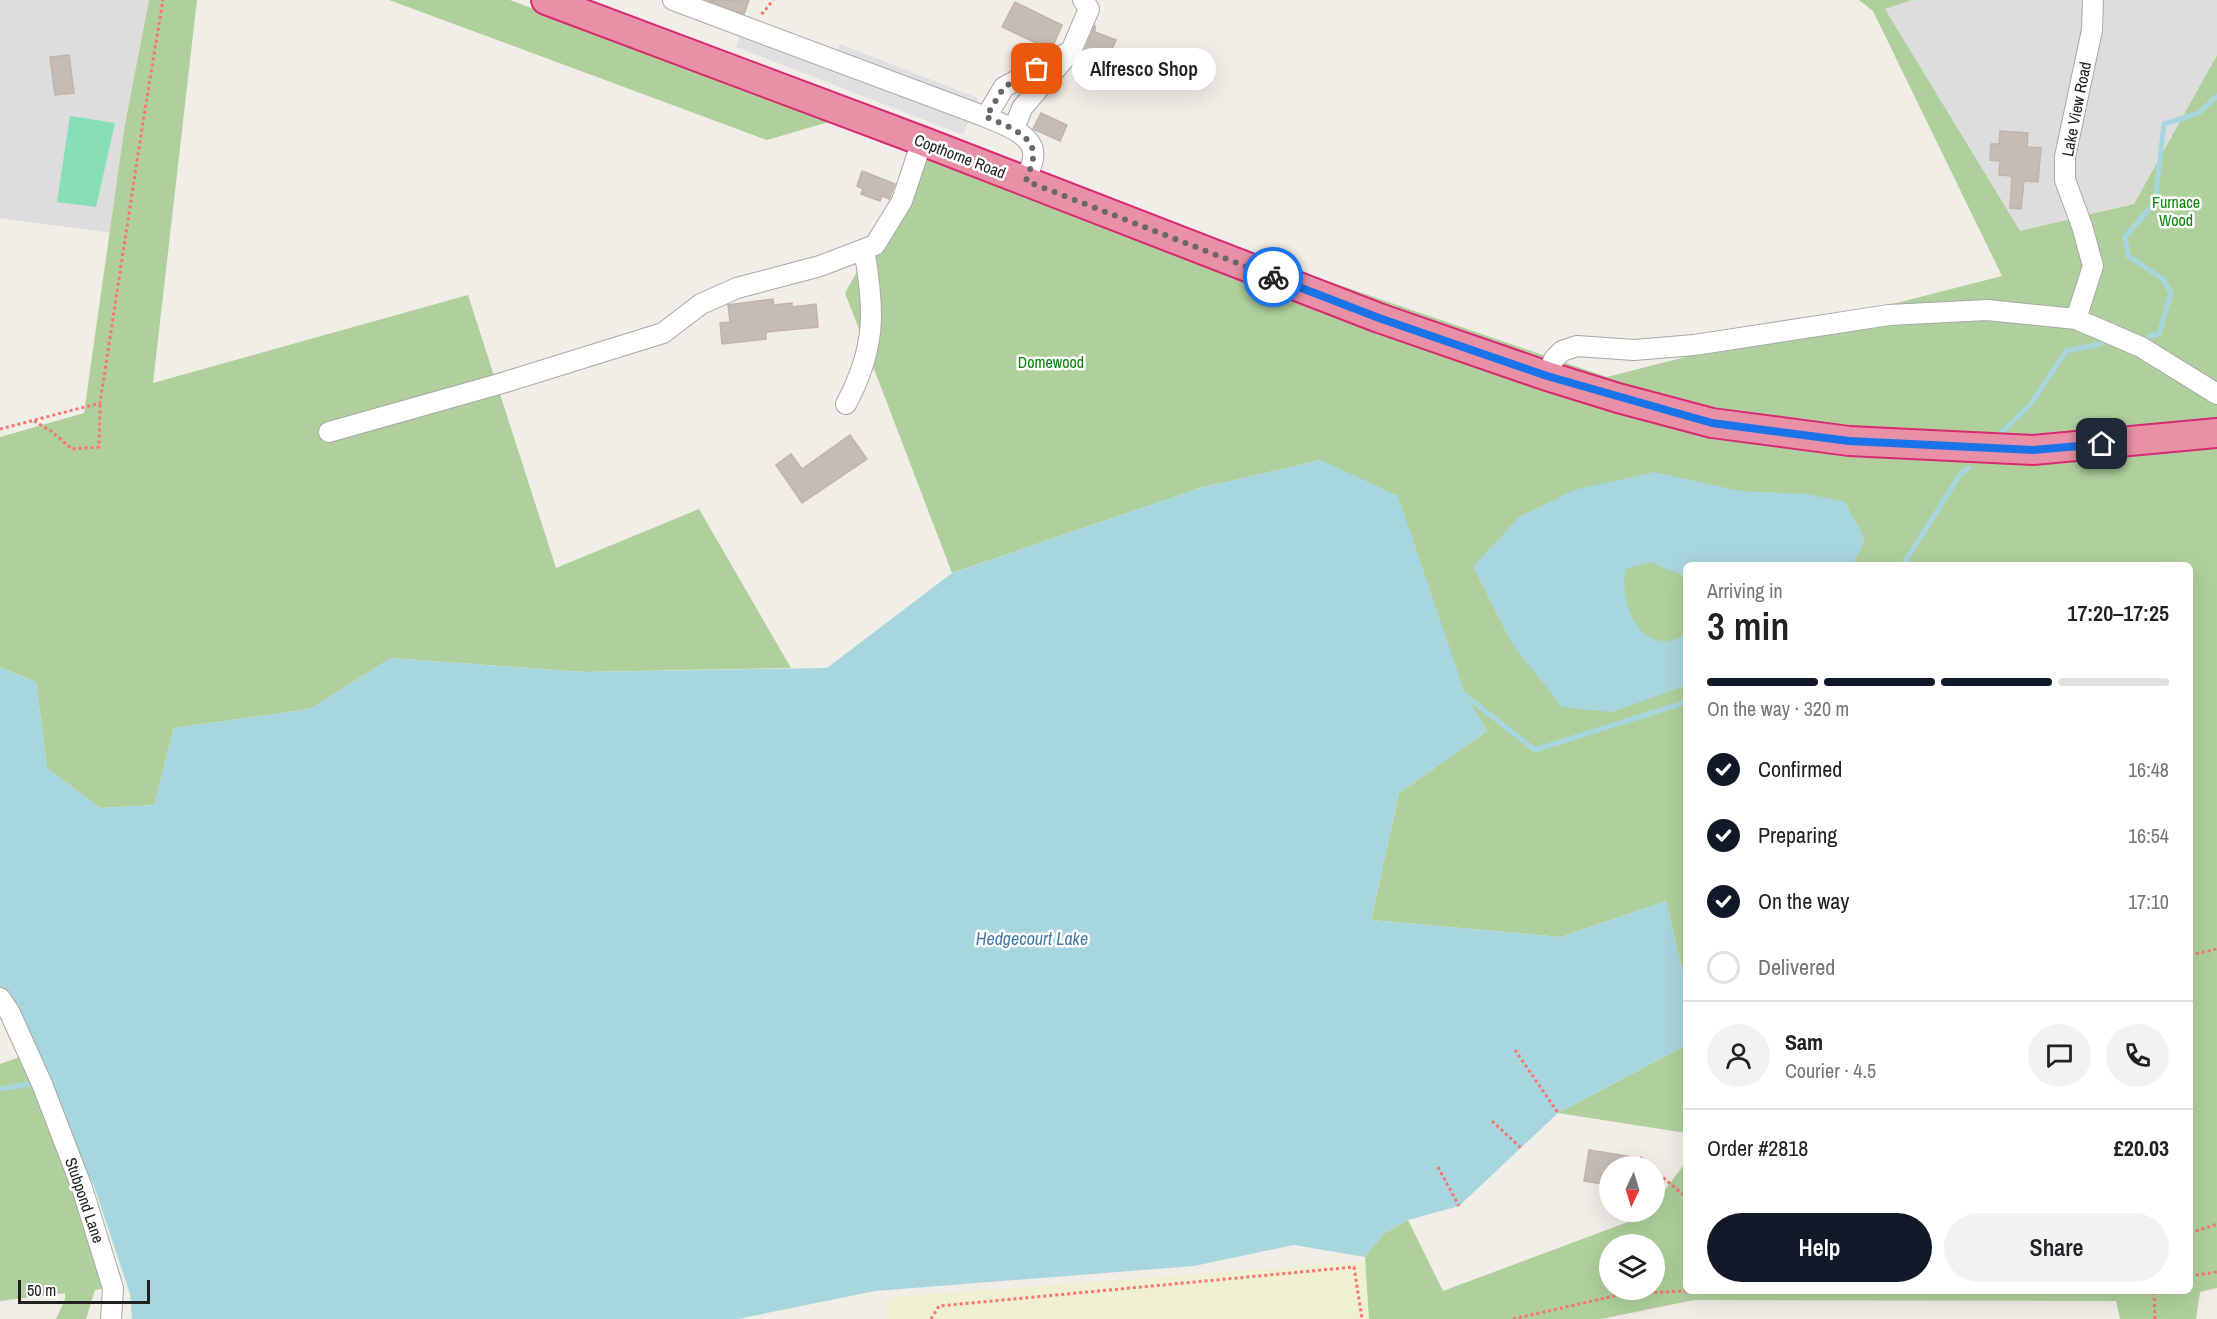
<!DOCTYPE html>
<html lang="en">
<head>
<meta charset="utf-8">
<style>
  :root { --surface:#fff; --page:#f2f2f2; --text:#202124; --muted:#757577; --line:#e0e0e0; --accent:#111827 }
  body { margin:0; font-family:"Archivo Narrow",sans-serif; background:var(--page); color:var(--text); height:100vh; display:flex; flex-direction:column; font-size:22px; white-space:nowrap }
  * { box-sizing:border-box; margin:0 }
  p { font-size:20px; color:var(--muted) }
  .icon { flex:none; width:33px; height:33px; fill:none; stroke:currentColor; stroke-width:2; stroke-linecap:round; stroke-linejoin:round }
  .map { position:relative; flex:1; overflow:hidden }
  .side { position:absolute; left:1683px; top:562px; width:510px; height:732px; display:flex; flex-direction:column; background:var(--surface); border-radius:9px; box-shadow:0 6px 24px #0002 }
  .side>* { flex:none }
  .needle { width:39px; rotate:184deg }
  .buttons { position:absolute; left:1599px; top:1156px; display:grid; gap:12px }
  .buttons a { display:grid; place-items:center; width:66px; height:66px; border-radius:50%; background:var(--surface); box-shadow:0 6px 24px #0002; font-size:30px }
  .scale { position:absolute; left:18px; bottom:15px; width:132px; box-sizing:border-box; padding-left:6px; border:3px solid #202020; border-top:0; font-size:16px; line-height:21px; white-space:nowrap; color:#202020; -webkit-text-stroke:4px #fff; paint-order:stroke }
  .pin { position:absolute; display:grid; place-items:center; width:51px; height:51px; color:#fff; margin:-26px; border-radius:12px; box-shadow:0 3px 9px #0006 }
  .courier { position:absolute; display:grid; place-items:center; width:60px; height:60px; margin:-30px; border:4px solid #1a73e8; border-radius:50%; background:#fff; color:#222; box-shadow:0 2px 8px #0007 }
  .bubble { position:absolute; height:42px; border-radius:21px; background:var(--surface); box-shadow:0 6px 24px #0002; font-size:20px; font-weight:600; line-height:42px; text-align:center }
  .head em { font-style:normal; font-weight:600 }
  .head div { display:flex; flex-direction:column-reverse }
  .head { display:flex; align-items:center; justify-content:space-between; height:102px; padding:0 24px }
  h1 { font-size:39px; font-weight:600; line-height:45px }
  .bar { display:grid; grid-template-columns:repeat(4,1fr); gap:9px 6px; align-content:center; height:72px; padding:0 24px }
  .bar i { height:8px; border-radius:4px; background:var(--line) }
  .bar .selected { background:var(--accent) }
  .bar p { grid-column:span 4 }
  .line { display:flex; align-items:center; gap:15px; padding:0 24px; border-top:2px solid var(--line) }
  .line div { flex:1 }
  .round { display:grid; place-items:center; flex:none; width:63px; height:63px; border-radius:32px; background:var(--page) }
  ol { padding:0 24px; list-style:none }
  li { display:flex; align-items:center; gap:18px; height:66px }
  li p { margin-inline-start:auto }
  li .icon { padding:6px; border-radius:50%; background:var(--accent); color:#fff; stroke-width:4 }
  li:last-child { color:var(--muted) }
  li i { width:33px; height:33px; border:3px solid var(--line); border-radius:50% }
  .cta { display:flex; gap:12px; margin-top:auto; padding:12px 24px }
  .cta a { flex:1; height:69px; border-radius:36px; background:var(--accent); color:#fff; font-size:24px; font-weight:600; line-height:69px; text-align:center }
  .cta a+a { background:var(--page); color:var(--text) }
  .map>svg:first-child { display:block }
  .residential { fill:#dedddd }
  .farmland { fill:#efefd3 }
  .forest { fill:#afd09c; fill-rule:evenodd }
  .pitch { fill:#86dfb6 }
  .parking { fill:#e0e0e0 }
  .water { fill:#a8d6de }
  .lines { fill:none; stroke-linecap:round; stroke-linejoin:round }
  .stream { stroke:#a8d6de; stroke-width:5 }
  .building { fill:#c6bcb6; stroke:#c3b3a9; stroke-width:1.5 }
  .minor-casing { stroke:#a7a7a7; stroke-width:22 }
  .highway-casing { stroke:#db2872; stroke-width:32 }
  .path { stroke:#fa746f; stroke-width:3; stroke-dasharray:3 3; stroke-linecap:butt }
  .minor { stroke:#fff; stroke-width:20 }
  .highway { stroke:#e790a6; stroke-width:28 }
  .done { stroke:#696866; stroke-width:6; stroke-dasharray:0 10.8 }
  .route { stroke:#1a73e8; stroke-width:8 }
  .labels { text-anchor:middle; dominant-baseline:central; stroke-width:5; stroke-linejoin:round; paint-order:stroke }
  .street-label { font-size:16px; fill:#202020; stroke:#fff }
  .park-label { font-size:16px; fill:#0c810d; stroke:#fff }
  .water-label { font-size:18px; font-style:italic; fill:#467aa1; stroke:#fff }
</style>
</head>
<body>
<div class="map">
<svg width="2217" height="1319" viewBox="0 0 2217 1319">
  <rect width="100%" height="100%" fill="#f1ede7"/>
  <path class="residential" d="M 0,0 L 149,0 L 125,124 L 111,233 L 0,218 Z
    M 1912,0 L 2217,0 L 2217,55 L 2134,204 L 2020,232 L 1885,9 Z"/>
  <path class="farmland" d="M 1365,1261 L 1369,1319 L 887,1319 L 889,1297 Z"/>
  <path class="forest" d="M 149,0 L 197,0 L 153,383 L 468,295 L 556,568 L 699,509 L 791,668 L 584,672 L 391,658 L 310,709 L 174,728 L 154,805 L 100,808 L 47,768 L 36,682 L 0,667 L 0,437 L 84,413 L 125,124 Z
    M 389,0 L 510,0 L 832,121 L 767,140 Z
    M 1859,0 L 1912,0 L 1885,9 L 2020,231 L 2134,204 L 2217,55 L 2217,1288 L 2200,1292 L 2196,1319 L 2120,1319 L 2116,1301 L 1694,1300 L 1601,1319 L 1369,1319 L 1365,1257 L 1383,1234 L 1408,1220 L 1443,1291 L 1644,1216 L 1647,1212 L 1654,1212 L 1655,1203 L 1686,1162 L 1686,1292 L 2190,1292 L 2190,566 L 1686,566 L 1686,986 L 1666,901 L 1561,937 L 1371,920 L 1399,793 L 1487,731 L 1321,460 L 1200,488 L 952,573 L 845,293 L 929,144 L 1607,377 L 2002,276 L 1873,11 ZM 1610,1245 L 1654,1245 L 1654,1290 L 1610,1290 Z
    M 1686,1045 L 1686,1133 L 1558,1113 Z
    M 20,1057 L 76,1191 L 106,1288 L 95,1290 L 86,1319 L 56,1319 L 65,1299 L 65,1293 L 0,1301 L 0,1064 Z"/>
  <path class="pitch" d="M 70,116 L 115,123 L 96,207 L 57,202 Z"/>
  <path class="parking" d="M 747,18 L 836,54 L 840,44 L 978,98 L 963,135 L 736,47 Z"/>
  <path class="water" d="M 1321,460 L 1398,496 L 1466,696 L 1487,731 L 1399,793 L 1371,920 L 1561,937 L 1666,901 L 1686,986 L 1686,1045 L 1558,1113 L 1459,1206 L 1408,1220 L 1383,1234 L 1365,1257 L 1294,1245 L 1194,1266 L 875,1291 L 738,1319 L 132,1319 L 130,1294 L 94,1186 L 0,996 L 0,667 L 36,682 L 47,768 L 100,808 L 154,805 L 174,728 L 310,709 L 391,658 L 584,672 L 827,668 L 952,573 L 1200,488 Z
    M 1654,472 L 1740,491 L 1807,494 L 1845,502 L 1865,539 L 1853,565 L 1686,566 L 1686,582 L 1682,575 L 1650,562 L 1626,569 C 1619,594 1634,645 1668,641 C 1674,640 1680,637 1686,635 L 1686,682 L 1682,687 L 1612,712 L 1562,707 L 1512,644 L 1473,567 L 1519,517 L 1574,490 Z"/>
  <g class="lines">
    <path class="stream" d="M 2149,336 L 2159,334 L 2171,293 L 2163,279 L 2128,256 L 2125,237 L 2155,202 L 2164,124 L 2199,113 L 2217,96
      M 1996,438 L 2030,405 L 2066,351 L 2101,344
      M 1902,566 L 1960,475 L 1968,468
      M 1466,696 L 1535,750 L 1686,702
      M 0,1089 L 37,1083"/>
  </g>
  <path class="building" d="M 707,0 L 749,0 L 744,14 Z
    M 1015,2 L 1062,25 L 1052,48 L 1049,49 L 1002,27 Z
    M 1095,25 L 1095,32 L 1116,40 L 1106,65 L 1082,56 Z
    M 69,55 L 74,93 L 55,95 L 50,57 Z
    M 1041,113 L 1067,125 L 1060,141 L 1033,129 Z
    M 2000,131 L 2028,133 L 2027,147 L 2041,148 L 2038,182 L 2024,181 L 2021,209 L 2010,208 L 2012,176 L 1999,175 L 2000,161 L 1990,160 L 1991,144 L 1999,144 Z
    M 862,171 L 895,184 L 889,199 L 882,196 L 880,201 L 861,194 L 863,189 L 857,186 Z
    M 773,299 L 774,305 L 792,303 L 792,307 L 816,304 L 818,327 L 766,332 L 766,339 L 722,344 L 720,323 L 730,322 L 728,305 Z
    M 850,435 L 867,459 L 802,503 L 776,465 L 791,454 L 802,469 Z
    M 1589,1150 L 1645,1159 L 1644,1167 L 1610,1167 L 1610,1185 L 1584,1181 Z"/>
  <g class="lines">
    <g class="minor-casing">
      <path id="minor" d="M 673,0 L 986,117 C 1002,124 1037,135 1033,158 C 1032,166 1028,174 1026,181
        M 1071,51 L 1089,9 L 1083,0
        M 986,117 L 1004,87 L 1071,51 L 1022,108 L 1014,129
        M 2076,319 L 2093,266 L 2082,226 L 2065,180 L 2065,157 L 2092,30 L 2093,0
        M 1547,376 L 1554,359 L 1562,351 L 1577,346 L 1634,350 L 1694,345 L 1889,315 L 1987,310 L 2076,319 L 2141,347 L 2217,394
        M 846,404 C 876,348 875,311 864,249
        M 329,432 L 499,384 L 663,333 L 701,304 L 737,288 L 820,266 L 875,245 L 902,201 L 922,141
        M 0,998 L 10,1013 L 42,1084 L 82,1188 L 113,1288 L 111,1319"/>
    </g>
    <g class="highway-casing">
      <path id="highway" d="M 546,0 L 922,141 L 1379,318 L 1547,376 L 1618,398 L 1712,423 L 1849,441 L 2033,450 L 2217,433"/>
    </g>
    <path class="path" d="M 761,13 L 763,13 L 773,0
      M 34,421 L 51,431 L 72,449 L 99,447 L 100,403
      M 0,429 L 100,403 L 143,122 L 163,0
      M 2190,955 L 2217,949
      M 1515,1050 L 1558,1113
      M 1492,1121 L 1522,1149
      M 1640,1157 L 1651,1167
      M 1438,1167 L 1459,1206
      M 1654,1170 L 1686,1197
      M 2190,1233 L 2217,1224
      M 2190,1276 L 2217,1272
      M 2154,1292 L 2155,1319
      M 931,1319 L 939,1306 L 1354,1267 L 1362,1319
      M 1513,1319 L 1623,1294 L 1686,1291"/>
    <use href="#minor" class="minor"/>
    <use href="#highway" class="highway"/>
  </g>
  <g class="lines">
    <path class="done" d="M 1037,69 L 1004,87 L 986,117 C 1002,124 1037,135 1033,158 C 1032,166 1028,174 1026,181 L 1273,277"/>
    <path class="route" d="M 1273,277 L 1379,318 L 1547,376 L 1712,423 L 1849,441 L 2033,450 L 2102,444"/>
  </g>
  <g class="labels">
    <g class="street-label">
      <text transform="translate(2076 109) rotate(-79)">Lake View Road</text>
      <text transform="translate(960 156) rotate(21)">Copthorne Road</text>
      <text transform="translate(85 1200) rotate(71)">Stubpond Lane</text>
    </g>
    <g class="park-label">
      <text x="2176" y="202">Furnace<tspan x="2176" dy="18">Wood</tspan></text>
      <text x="1051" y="362">Domewood</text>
    </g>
    <g class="water-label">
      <text x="1032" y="938">Hedgecourt Lake</text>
    </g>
  </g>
</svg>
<div class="buttons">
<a><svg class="needle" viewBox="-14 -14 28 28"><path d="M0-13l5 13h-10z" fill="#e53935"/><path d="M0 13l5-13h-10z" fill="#757577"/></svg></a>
<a><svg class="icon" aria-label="layers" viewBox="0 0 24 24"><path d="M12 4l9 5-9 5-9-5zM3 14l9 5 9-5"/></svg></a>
</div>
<div class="scale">50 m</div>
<div class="pin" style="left:1037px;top:69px;background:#ea580c"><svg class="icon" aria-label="bag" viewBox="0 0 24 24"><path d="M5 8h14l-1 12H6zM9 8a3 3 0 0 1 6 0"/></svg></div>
<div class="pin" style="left:2102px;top:444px;background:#1f2937"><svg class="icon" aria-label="home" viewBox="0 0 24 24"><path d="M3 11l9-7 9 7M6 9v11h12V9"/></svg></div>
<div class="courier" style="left:1273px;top:277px"><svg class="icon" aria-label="bike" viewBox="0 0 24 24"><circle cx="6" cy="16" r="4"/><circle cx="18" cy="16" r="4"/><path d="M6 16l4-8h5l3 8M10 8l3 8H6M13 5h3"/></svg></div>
<div class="bubble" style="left:1072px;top:48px;width:144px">Alfresco Shop</div>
<section class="side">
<div class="head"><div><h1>3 min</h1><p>Arriving in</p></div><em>17:20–17:25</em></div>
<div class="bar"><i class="selected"></i><i class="selected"></i><i class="selected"></i><i></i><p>On the way · 320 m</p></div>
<ol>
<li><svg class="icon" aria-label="check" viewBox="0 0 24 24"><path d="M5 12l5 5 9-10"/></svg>Confirmed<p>16:48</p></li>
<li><svg class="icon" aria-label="check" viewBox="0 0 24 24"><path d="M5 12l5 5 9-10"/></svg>Preparing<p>16:54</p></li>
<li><svg class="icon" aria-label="check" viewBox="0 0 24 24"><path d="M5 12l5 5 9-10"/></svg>On the way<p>17:10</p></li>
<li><i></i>Delivered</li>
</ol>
<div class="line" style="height:108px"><a class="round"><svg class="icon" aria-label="person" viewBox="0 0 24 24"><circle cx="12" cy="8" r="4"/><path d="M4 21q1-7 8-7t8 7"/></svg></a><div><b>Sam</b><p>Courier · 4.5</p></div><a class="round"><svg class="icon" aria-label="chat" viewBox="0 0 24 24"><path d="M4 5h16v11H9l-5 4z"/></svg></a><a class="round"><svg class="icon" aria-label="phone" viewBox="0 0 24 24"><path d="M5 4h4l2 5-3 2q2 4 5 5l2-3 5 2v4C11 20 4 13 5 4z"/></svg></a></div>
<div class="line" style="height:78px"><div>Order #2818</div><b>£20.03</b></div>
<div class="cta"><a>Help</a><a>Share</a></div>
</section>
</div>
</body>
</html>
